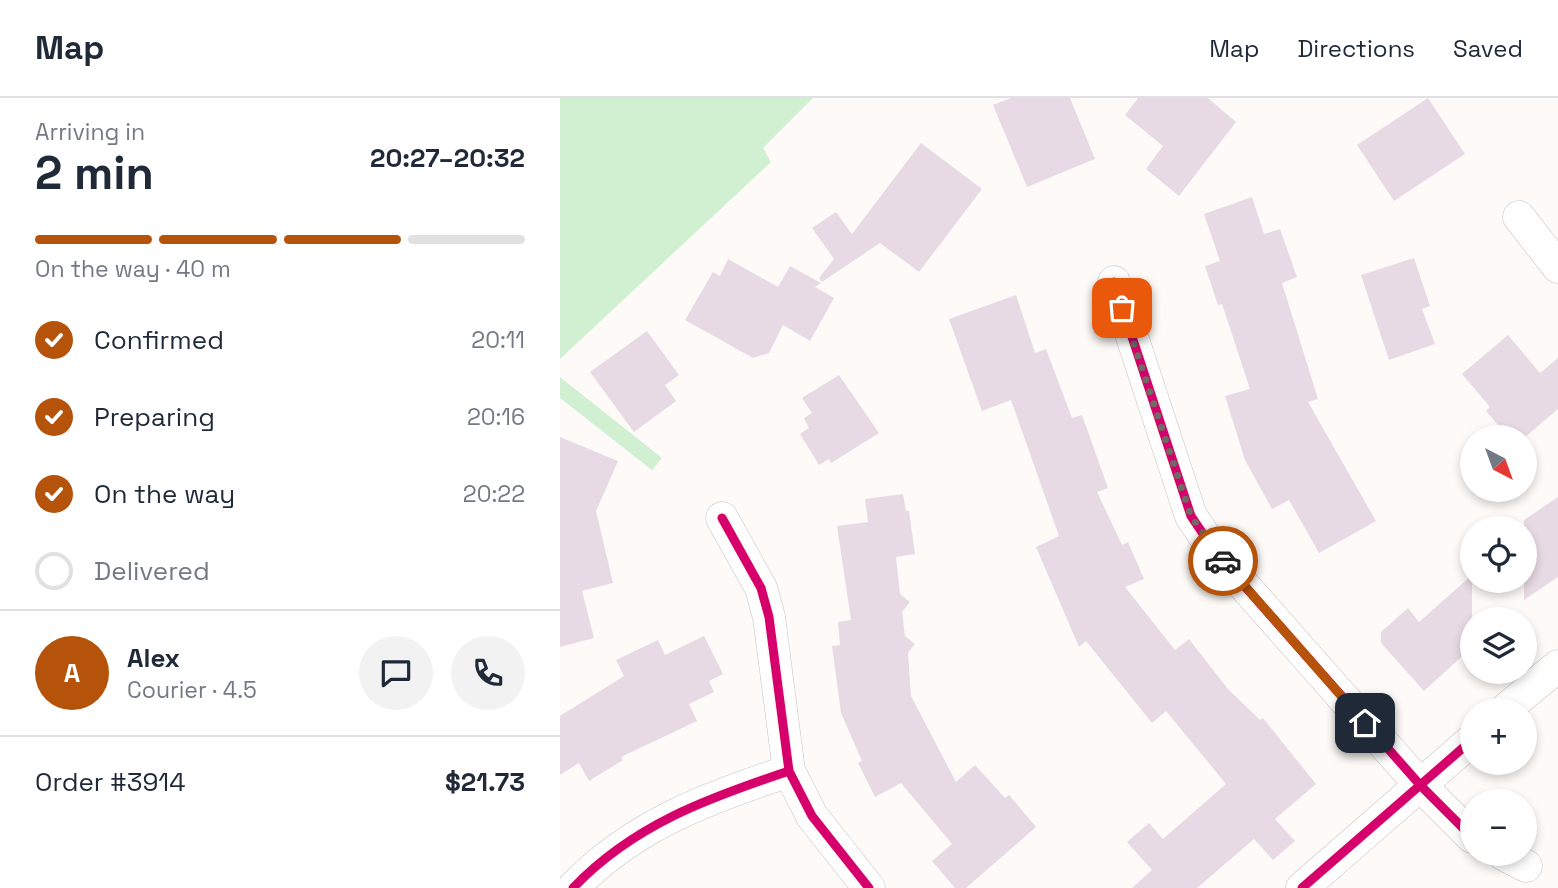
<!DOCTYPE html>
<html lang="en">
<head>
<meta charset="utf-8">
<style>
  :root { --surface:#fff; --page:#f2f2f3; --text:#1f2937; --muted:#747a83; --line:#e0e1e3; --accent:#b45309 }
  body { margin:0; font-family:"Space Grotesk",sans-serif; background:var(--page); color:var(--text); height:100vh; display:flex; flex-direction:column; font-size:26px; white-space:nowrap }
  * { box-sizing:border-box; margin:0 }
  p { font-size:23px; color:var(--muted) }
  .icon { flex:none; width:38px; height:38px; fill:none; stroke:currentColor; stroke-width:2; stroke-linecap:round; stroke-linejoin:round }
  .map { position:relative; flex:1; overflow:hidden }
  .details { display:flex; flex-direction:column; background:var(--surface); width:560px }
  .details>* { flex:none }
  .needle { width:46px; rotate:139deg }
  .tools { position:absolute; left:900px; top:327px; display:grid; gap:14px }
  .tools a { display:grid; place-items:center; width:77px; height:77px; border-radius:50%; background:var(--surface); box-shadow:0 4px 10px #0003; font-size:35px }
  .pin { position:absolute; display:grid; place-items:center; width:60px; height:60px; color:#fff; margin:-30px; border-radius:14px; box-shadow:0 4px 10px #0006 }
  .courier { position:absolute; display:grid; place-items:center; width:70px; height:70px; margin:-35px; border:5px solid #b45309; border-radius:50%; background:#fff; color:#222; box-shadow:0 2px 9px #0007 }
  .summary em { font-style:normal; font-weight:600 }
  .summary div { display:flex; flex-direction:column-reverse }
  .summary { display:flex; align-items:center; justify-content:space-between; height:119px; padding:0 35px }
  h1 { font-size:46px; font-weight:600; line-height:52px }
  .bar { display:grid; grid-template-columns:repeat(4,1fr); gap:10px 7px; align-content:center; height:84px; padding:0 35px }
  .bar i { height:9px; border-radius:5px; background:var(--line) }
  .bar .current { background:var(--accent) }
  .bar p { grid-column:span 4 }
  .line { display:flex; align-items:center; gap:18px; padding:0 35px; border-top:2px solid var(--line) }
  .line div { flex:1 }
  .round { display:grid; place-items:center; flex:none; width:74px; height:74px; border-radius:37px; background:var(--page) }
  ol { padding:0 35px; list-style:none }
  li { display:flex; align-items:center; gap:21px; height:77px }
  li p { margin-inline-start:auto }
  li .icon { padding:7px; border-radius:50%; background:var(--accent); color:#fff; stroke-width:4 }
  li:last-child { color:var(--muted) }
  li i { width:38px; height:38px; border:4px solid var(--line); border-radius:50% }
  header { display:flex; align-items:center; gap:42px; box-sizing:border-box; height:98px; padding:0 35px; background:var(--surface); border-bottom:2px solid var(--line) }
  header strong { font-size:33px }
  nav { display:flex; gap:38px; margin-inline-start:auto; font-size:24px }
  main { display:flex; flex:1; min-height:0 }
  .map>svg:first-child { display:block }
  .green { fill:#d1f0d2 }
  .building { fill:#e8dae4 }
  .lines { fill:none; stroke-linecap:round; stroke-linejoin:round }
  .minor-casing { stroke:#c8c2bd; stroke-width:33 }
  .minor { stroke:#fffefe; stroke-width:32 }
  .cycleway-casing { stroke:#fff9f5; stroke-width:13 }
  .cycleway { stroke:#d6006c; stroke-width:9 }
  .done { stroke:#736a65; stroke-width:7; stroke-dasharray:0 12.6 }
  .route { stroke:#b45309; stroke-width:9 }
</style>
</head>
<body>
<header>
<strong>Map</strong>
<nav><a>Map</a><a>Directions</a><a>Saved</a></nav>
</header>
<main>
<section class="details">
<div class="summary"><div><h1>2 min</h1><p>Arriving in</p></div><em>20:27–20:32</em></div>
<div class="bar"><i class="current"></i><i class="current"></i><i class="current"></i><i></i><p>On the way · 40 m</p></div>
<ol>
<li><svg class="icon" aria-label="check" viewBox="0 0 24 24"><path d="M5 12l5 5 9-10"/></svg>Confirmed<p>20:11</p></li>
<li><svg class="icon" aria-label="check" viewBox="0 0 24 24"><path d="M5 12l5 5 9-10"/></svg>Preparing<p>20:16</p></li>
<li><svg class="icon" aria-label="check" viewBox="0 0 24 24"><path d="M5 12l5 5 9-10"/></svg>On the way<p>20:22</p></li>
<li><i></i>Delivered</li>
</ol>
<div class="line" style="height:126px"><b class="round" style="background:var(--accent);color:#fff">A</b><div><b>Alex</b><p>Courier · 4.5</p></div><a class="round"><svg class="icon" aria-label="chat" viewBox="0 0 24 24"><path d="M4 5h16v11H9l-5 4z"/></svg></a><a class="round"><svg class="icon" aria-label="phone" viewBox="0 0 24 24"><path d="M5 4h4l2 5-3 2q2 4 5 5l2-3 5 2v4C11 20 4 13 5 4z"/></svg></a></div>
<div class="line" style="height:91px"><div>Order #3914</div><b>$21.73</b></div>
</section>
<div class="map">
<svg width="998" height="790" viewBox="0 0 998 790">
  <rect width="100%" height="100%" fill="#fdfaf7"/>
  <path class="green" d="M 0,0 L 253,0 L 203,50 L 211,64 L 0,261 Z
    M 0,279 L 102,360 L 92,372 L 0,300 Z"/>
  <path class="building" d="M 451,0 L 510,0 L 535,61 L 467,89 L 433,7 Z
    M 578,0 L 648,0 L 676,24 L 619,98 L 586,71 L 603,48 L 565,17 Z
    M 868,0 L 905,56 L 834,103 L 797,47 Z
    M 361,45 L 422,91 L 359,174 L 320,145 L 262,184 L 259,180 L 274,161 L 252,130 L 276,114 L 292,136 Z
    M 692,99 L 704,136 L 720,131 L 737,179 L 722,185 L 758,301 L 748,304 L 816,423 L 759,455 L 729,402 L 712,411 L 685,362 L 665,298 L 690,291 L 662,206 L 658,207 L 645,168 L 660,163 L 644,116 Z
    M 854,160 L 870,208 L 862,211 L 875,246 L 829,262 L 801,177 Z
    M 168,161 L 218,189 L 230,168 L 261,185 L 255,189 L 274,200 L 250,243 L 223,227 L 209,255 L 193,260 L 125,222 L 153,174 L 160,178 Z
    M 456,197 L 475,255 L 486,251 L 512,320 L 522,317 L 548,390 L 537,394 L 562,447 L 568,444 L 584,481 L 565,489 L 615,552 L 629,541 L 668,591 L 700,622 L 703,620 L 756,686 L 715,721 L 735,743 L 713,762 L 694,741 L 637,790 L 572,790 L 592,772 L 567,744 L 589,725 L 603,741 L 666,686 L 606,613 L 592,625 L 526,543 L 519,549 L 476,449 L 499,438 L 451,302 L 422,313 L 389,221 Z
    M 87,233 L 119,277 L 105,287 L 116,303 L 74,334 L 30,274 Z
    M 948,237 L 980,275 L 998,260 L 998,311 L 964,340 L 949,340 L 926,313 L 930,309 L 902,276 Z
    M 279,277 L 319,335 L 271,365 L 269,361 L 259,367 L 240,336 L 249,330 L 244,320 L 252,315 L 242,300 Z
    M 0,339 L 58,363 L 36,413 L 53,485 L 22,493 L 34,540 L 0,549 Z
    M 343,396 L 346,413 L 349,413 L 355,456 L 336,459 L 340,496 L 350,504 L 342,514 L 345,538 L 355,546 L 348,555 L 351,598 L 396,684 L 415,667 L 445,700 L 449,697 L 476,729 L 406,790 L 395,790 L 372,763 L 392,746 L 341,685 L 315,699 L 298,665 L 302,663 L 281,615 L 272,548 L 280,547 L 278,524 L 291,522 L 277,428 L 308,424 L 305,401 Z
    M 998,399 L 998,479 L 964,502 L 964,422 Z
    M 912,477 L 912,549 L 864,593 L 821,545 L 821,534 L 848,510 L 859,524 Z
    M 144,538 L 163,576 L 149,583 L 154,594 L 129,606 L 137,623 L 61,659 L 63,662 L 29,683 L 19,665 L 0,677 L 0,618 L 64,578 L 56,562 L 98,542 L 105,557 Z"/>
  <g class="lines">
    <g class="minor-casing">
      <path id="minor" d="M 959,119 L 998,169
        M 554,184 L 631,418 L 658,458 L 861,688 L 912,739
        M 162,420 L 201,490 L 209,519 L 229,673 L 252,718 L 309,790
        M 945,612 L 998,568
        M 943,756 L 966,768
        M 13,790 C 73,727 148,700 229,673
        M 742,790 L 912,642"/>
    </g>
    <use href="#minor" class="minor"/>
    <g class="cycleway-casing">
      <path id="cycleway" d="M 554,184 L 631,418 L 658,458 L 861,688 L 912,739
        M 162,420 L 201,490 L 209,519 L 229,673 L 252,718 L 309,790
        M 13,790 C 73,727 148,700 229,673
        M 742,790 L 912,642"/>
    </g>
    <use href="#cycleway" class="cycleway"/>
  </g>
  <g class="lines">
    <path class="done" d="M 562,210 L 631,418 L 663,463"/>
    <path class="route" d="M 663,463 L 805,625"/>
  </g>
</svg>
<div class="tools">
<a><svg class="needle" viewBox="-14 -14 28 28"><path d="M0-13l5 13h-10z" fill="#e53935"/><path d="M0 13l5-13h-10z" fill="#747a83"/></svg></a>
<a><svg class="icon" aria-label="locate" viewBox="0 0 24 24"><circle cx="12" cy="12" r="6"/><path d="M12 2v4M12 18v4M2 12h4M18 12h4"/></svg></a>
<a><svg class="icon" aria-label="layers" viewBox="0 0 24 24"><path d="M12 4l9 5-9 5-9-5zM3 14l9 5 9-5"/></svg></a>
<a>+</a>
<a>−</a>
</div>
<div class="pin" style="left:562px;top:210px;background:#ea580c"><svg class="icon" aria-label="bag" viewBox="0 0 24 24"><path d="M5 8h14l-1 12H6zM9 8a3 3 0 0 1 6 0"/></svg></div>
<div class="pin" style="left:805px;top:625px;background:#1f2937"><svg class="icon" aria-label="home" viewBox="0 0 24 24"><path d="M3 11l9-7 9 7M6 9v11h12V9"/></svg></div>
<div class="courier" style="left:663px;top:463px"><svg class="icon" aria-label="car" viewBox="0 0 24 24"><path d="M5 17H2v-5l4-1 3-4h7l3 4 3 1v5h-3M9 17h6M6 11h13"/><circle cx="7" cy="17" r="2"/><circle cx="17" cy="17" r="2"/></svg></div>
</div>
</main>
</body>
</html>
